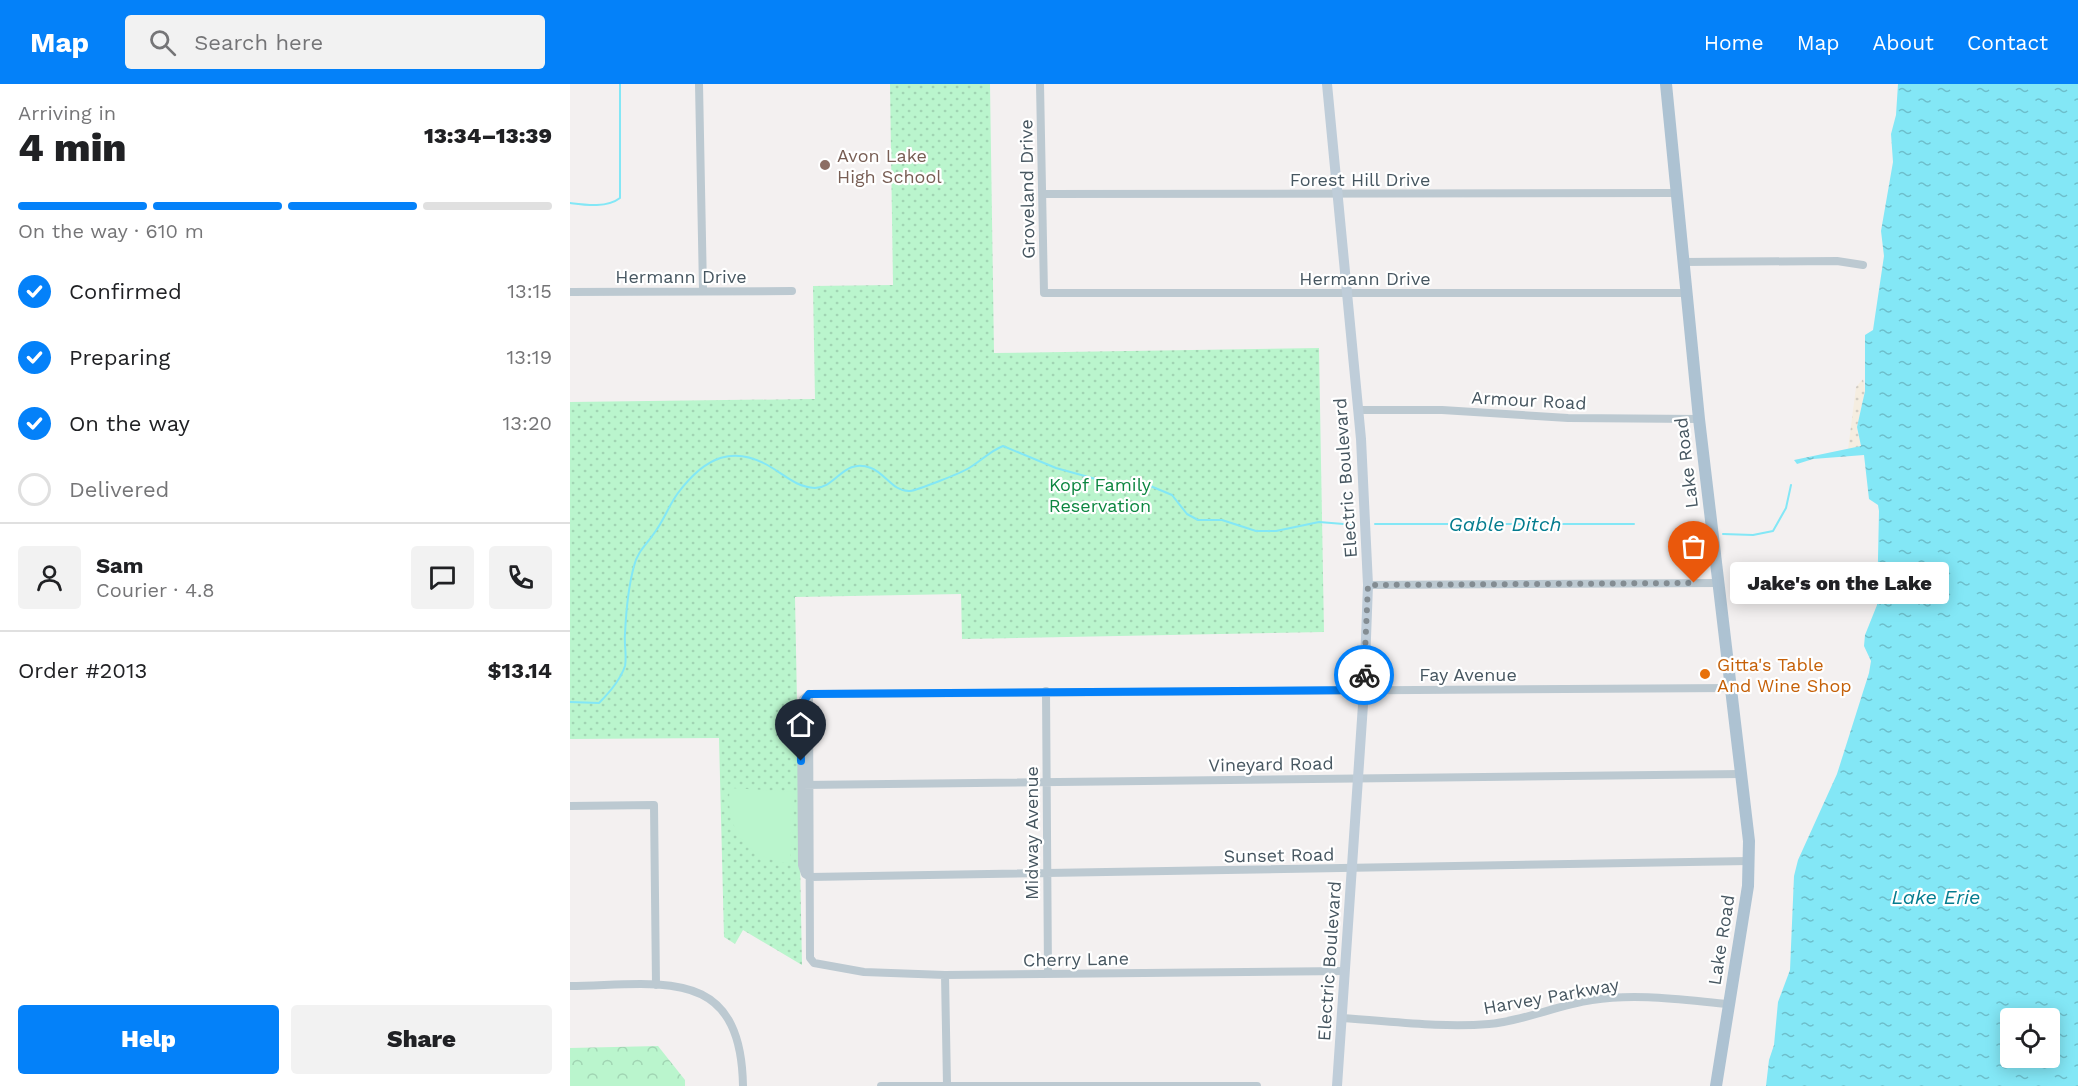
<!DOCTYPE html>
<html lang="en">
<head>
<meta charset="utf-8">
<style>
  :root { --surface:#fff; --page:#f2f2f2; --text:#202124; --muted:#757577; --line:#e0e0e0; --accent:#0481f9 }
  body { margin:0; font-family:"Work Sans",sans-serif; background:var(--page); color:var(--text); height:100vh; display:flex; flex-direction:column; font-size:22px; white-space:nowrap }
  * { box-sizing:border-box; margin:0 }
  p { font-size:20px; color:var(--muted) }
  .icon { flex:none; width:33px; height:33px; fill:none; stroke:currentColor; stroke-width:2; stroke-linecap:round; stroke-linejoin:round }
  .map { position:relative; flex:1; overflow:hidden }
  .details { display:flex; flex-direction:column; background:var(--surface); width:570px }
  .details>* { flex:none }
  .controls { position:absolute; left:1430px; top:924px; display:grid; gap:12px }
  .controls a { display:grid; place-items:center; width:60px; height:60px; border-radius:6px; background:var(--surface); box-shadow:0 3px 15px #0003; font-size:30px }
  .pin { position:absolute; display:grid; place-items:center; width:51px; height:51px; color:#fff; margin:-62px -26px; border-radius:50% 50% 50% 0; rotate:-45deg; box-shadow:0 0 6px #0007 }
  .pin .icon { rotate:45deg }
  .courier { position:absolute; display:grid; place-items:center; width:60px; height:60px; margin:-30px; border:4px solid #0481f9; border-radius:50%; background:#fff; color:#222; box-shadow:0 2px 8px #0007 }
  .bubble { position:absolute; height:42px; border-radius:6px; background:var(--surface); box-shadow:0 3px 15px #0003; font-size:20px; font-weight:800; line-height:42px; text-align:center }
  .summary em { font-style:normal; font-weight:800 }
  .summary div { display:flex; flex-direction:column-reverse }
  .summary { display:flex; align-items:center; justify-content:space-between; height:102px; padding:0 18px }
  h1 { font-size:39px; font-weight:800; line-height:45px }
  .bar { display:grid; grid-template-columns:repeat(4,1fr); gap:9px 6px; align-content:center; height:72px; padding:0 18px }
  .bar i { height:8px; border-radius:4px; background:var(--line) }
  .bar .active { background:var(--accent) }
  .bar p { grid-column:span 4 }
  .line { display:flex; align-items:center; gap:15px; padding:0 18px; border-top:2px solid var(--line) }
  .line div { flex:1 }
  .round { display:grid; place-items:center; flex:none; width:63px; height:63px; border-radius:6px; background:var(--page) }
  ol { padding:0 18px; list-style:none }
  li { display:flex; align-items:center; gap:18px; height:66px }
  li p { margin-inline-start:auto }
  li .icon { padding:6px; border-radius:50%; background:var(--accent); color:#fff; stroke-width:4 }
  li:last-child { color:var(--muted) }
  li i { width:33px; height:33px; border:3px solid var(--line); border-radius:50% }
  .button { display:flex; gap:12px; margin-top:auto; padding:12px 18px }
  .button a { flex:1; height:69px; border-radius:6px; background:var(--accent); color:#fff; font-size:24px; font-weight:800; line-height:69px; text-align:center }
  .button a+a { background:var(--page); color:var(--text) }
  header { display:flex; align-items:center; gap:36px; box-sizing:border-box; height:84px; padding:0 30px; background:var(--accent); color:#fff }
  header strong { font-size:28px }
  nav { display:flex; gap:33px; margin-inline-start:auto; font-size:21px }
  .search { width:420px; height:54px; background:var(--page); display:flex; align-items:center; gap:15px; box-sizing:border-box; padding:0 21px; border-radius:6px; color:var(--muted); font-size:22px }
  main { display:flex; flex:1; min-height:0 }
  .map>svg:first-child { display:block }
  .forest { fill:url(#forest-crowns) }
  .sand { fill:url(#sand-dots) }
  .park { fill:url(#park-dots) }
  .pitch { fill:#baf5cd }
  .water { fill:url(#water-ripples); fill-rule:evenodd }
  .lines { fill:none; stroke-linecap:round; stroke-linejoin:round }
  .stream { stroke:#83e7f6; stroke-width:2 }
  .street { stroke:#bcc9d1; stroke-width:8 }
  .secondary { stroke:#bfcdd9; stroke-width:10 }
  .primary { stroke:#adc2d2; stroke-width:12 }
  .done { stroke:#838c92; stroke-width:6; stroke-dasharray:0 10.8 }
  .route { stroke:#0481f9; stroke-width:8 }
  .education-dot { fill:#8d6e63; stroke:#fff; stroke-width:2 }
  .food-dot { fill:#e8710a; stroke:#fff; stroke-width:2 }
  .labels { text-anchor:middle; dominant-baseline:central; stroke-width:4.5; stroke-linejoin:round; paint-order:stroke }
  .education-label { font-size:18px; fill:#785e54; stroke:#fff; text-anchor:start }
  .street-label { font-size:18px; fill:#465660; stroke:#fff }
  .park-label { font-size:18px; fill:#0c8640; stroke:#fff }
  .food-label { font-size:18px; fill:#c56008; stroke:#fff; text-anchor:start }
  .water-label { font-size:20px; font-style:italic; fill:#047c8f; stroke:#fff }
</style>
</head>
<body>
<header>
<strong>Map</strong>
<div class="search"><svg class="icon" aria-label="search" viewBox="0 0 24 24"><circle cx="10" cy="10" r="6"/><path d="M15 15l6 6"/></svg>Search here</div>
<nav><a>Home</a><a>Map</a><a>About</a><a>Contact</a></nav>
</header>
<main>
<section class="details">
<div class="summary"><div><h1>4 min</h1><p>Arriving in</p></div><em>13:34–13:39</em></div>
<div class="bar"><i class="active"></i><i class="active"></i><i class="active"></i><i></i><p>On the way · 610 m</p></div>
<ol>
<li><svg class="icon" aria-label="check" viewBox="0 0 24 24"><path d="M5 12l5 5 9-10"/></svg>Confirmed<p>13:15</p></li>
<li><svg class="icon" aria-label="check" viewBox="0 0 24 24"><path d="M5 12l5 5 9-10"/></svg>Preparing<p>13:19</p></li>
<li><svg class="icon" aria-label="check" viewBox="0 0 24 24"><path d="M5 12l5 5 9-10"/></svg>On the way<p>13:20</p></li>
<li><i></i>Delivered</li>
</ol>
<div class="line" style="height:108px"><a class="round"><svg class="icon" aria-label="person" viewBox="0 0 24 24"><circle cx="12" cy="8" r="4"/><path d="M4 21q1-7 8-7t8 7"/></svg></a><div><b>Sam</b><p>Courier · 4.8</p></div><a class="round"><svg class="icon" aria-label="chat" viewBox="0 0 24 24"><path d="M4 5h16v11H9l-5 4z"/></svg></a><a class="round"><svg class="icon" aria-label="phone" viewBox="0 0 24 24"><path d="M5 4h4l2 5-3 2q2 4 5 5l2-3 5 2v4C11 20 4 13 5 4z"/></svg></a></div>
<div class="line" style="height:78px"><div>Order #2013</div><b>$13.14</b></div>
<div class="button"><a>Help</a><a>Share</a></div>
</section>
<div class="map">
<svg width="1508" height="1002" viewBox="0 0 1508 1002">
  <defs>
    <pattern id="forest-crowns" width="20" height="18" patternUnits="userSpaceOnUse" patternTransform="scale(1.5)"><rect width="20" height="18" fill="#baf5cd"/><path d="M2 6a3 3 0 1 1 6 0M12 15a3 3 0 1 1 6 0" fill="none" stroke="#a1d4b3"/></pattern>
    <pattern id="sand-dots" width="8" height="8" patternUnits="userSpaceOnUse" patternTransform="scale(1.5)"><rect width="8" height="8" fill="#f5ede0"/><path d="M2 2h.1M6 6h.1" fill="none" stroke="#d3cdc3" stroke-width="1.8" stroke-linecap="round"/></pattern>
    <pattern id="park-dots" width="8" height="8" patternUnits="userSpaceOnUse" patternTransform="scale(1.5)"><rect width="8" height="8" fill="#baf5cd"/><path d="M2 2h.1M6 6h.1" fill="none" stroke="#a1d4b3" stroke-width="1.8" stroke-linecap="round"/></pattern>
    <pattern id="water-ripples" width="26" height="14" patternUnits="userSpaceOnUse" patternTransform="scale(1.5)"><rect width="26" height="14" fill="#83e7f6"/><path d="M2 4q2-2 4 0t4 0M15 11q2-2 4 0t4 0" fill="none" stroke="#6dbecb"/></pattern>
  </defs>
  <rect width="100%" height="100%" fill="#f3f0f0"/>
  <path class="forest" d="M 88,962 L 115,996 L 115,1002 L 0,1002 L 0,964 Z"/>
  <path class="sand" d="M 1293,295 L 1295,306 L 1287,343 L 1291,362 L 1278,366 L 1286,303 Z"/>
  <path class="park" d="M 320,0 L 420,0 L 424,269 L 749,264 L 754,548 L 392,555 L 391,510 L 225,513 L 232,881 L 173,846 L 165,860 L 154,853 L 149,654 L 0,655 L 0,318 L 245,315 L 243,202 L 323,201 Z"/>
  <path class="pitch" d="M 160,704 L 225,708 L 220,779 C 179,777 154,745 160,704 Z"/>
  <path class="water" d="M 1328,0 L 1508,0 L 1508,1002 L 1196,1002 L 1199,976 L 1204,961 L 1208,918 L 1220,886 L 1224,792 L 1228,776 L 1267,690 L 1299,589 L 1301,577 L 1294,562 L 1295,551 L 1307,521 L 1309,427 L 1308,421 L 1299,415 L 1294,371 L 1243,375 L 1227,380 L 1224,376 L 1291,362 L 1287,343 L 1295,307 L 1295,251 L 1303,246 L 1314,172 L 1311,147 L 1323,78 L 1321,50 L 1326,31 ZM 1479,934 L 1479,974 L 1440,974 L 1440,934 Z"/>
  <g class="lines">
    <path class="stream" d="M 0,119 C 16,121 37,124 50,114 L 50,0
      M 805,440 L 1064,440
      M 1153,450 L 1183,451 L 1203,447 L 1216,424 L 1221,401
      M 0,618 L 29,619 C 39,609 50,597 55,582 C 57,572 54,560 55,550 C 56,528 58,504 64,482 C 67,468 77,460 85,448 C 94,436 99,421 108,409 C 135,373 164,359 204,385 C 218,394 228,403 245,404 C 266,404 274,373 301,384 C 315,389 323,408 340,407 C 348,406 391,389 399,384 C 411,377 420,367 433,362 L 486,384 L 533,397 L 578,401 L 602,411 L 617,430 L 628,436 L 652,436 L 686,447 L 706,447 L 749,438 L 786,441"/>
    <path class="street" d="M 129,0 L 133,206
      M 470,0 L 474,209 L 1116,209
      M 474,110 L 1107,109
      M 1113,178 L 1267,177 L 1293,181
      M 0,208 L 222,207
      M 788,326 L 872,326 L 998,334 L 1129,335
      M 798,501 L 1148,499
      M 476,607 L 478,890
      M 239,610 L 1161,604
      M 239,610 L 240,874 L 244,879 L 294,888 L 375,891 L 775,887
      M 239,610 L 233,615 L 231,630 L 232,781 L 235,790 L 240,793
      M 232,701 L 1172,690
      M 0,722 L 84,721 L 86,901
      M 240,793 L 1179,777
      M 375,891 L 377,1001
      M 0,902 C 91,901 171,880 173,1002
      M 772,934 C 821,937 870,944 919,940 C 954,937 987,921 1022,916 C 1067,909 1113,916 1159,920
      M 311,1002 L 687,1002"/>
    <path class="secondary" d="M 757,0 L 791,355 L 798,501 L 794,606 L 767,1002"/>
    <path class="primary" d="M 1096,0 L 1129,335 L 1179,757 L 1178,802 L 1146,1002"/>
  </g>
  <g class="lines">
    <path class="done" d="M 794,591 L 798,501 L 1124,499"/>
    <path class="route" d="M 231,677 C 231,658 225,624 239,610 L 794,606 L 794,591"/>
  </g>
  <circle class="education-dot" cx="255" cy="81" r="6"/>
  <circle class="food-dot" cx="1135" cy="590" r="6"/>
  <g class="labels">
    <g class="education-label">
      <text x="267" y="71">Avon Lake<tspan x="267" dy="21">High School</tspan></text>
    </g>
    <g class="street-label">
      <text x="790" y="95">Forest Hill Drive</text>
      <text transform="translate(457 105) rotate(-91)">Groveland Drive</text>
      <text x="111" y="192">Hermann Drive</text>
      <text x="795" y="194">Hermann Drive</text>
      <text transform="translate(959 316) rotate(3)">Armour Road</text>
      <text transform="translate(1116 379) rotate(-97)">Lake Road</text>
      <text transform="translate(775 394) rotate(-94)">Electric Boulevard</text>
      <text x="898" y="590">Fay Avenue</text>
      <text transform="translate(701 680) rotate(-1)">Vineyard Road</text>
      <text transform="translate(461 749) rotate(-90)">Midway Avenue</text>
      <text transform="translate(709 771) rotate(-1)">Sunset Road</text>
      <text transform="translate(1151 856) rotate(-81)">Lake Road</text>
      <text transform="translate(506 875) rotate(-1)">Cherry Lane</text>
      <text transform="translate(759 877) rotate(-86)">Electric Boulevard</text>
      <text transform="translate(981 912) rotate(-10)">Harvey Parkway</text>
    </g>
    <g class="park-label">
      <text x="530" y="400">Kopf Family<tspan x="530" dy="21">Reservation</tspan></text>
    </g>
    <g class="food-label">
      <text x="1147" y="580">Gitta's Table<tspan x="1147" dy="21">And Wine Shop</tspan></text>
    </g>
    <g class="water-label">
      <text x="935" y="440">Gable Ditch</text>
      <text x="1366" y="813">Lake Erie</text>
    </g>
  </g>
</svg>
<div class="controls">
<a><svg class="icon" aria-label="locate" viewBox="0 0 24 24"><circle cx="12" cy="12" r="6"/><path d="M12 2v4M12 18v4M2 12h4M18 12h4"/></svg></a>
</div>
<div class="pin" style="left:1124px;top:499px;background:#ea580c"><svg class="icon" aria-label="bag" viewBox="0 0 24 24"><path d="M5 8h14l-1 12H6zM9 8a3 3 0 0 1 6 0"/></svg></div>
<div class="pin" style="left:231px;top:677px;background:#1f2937"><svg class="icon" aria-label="home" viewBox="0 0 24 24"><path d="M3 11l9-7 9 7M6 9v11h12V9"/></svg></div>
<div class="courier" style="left:794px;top:591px"><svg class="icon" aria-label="bike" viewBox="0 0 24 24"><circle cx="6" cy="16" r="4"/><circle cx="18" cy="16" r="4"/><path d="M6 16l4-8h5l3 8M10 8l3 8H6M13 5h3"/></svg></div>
<div class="bubble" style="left:1160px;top:478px;width:219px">Jake's on the Lake</div>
</div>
</main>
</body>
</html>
